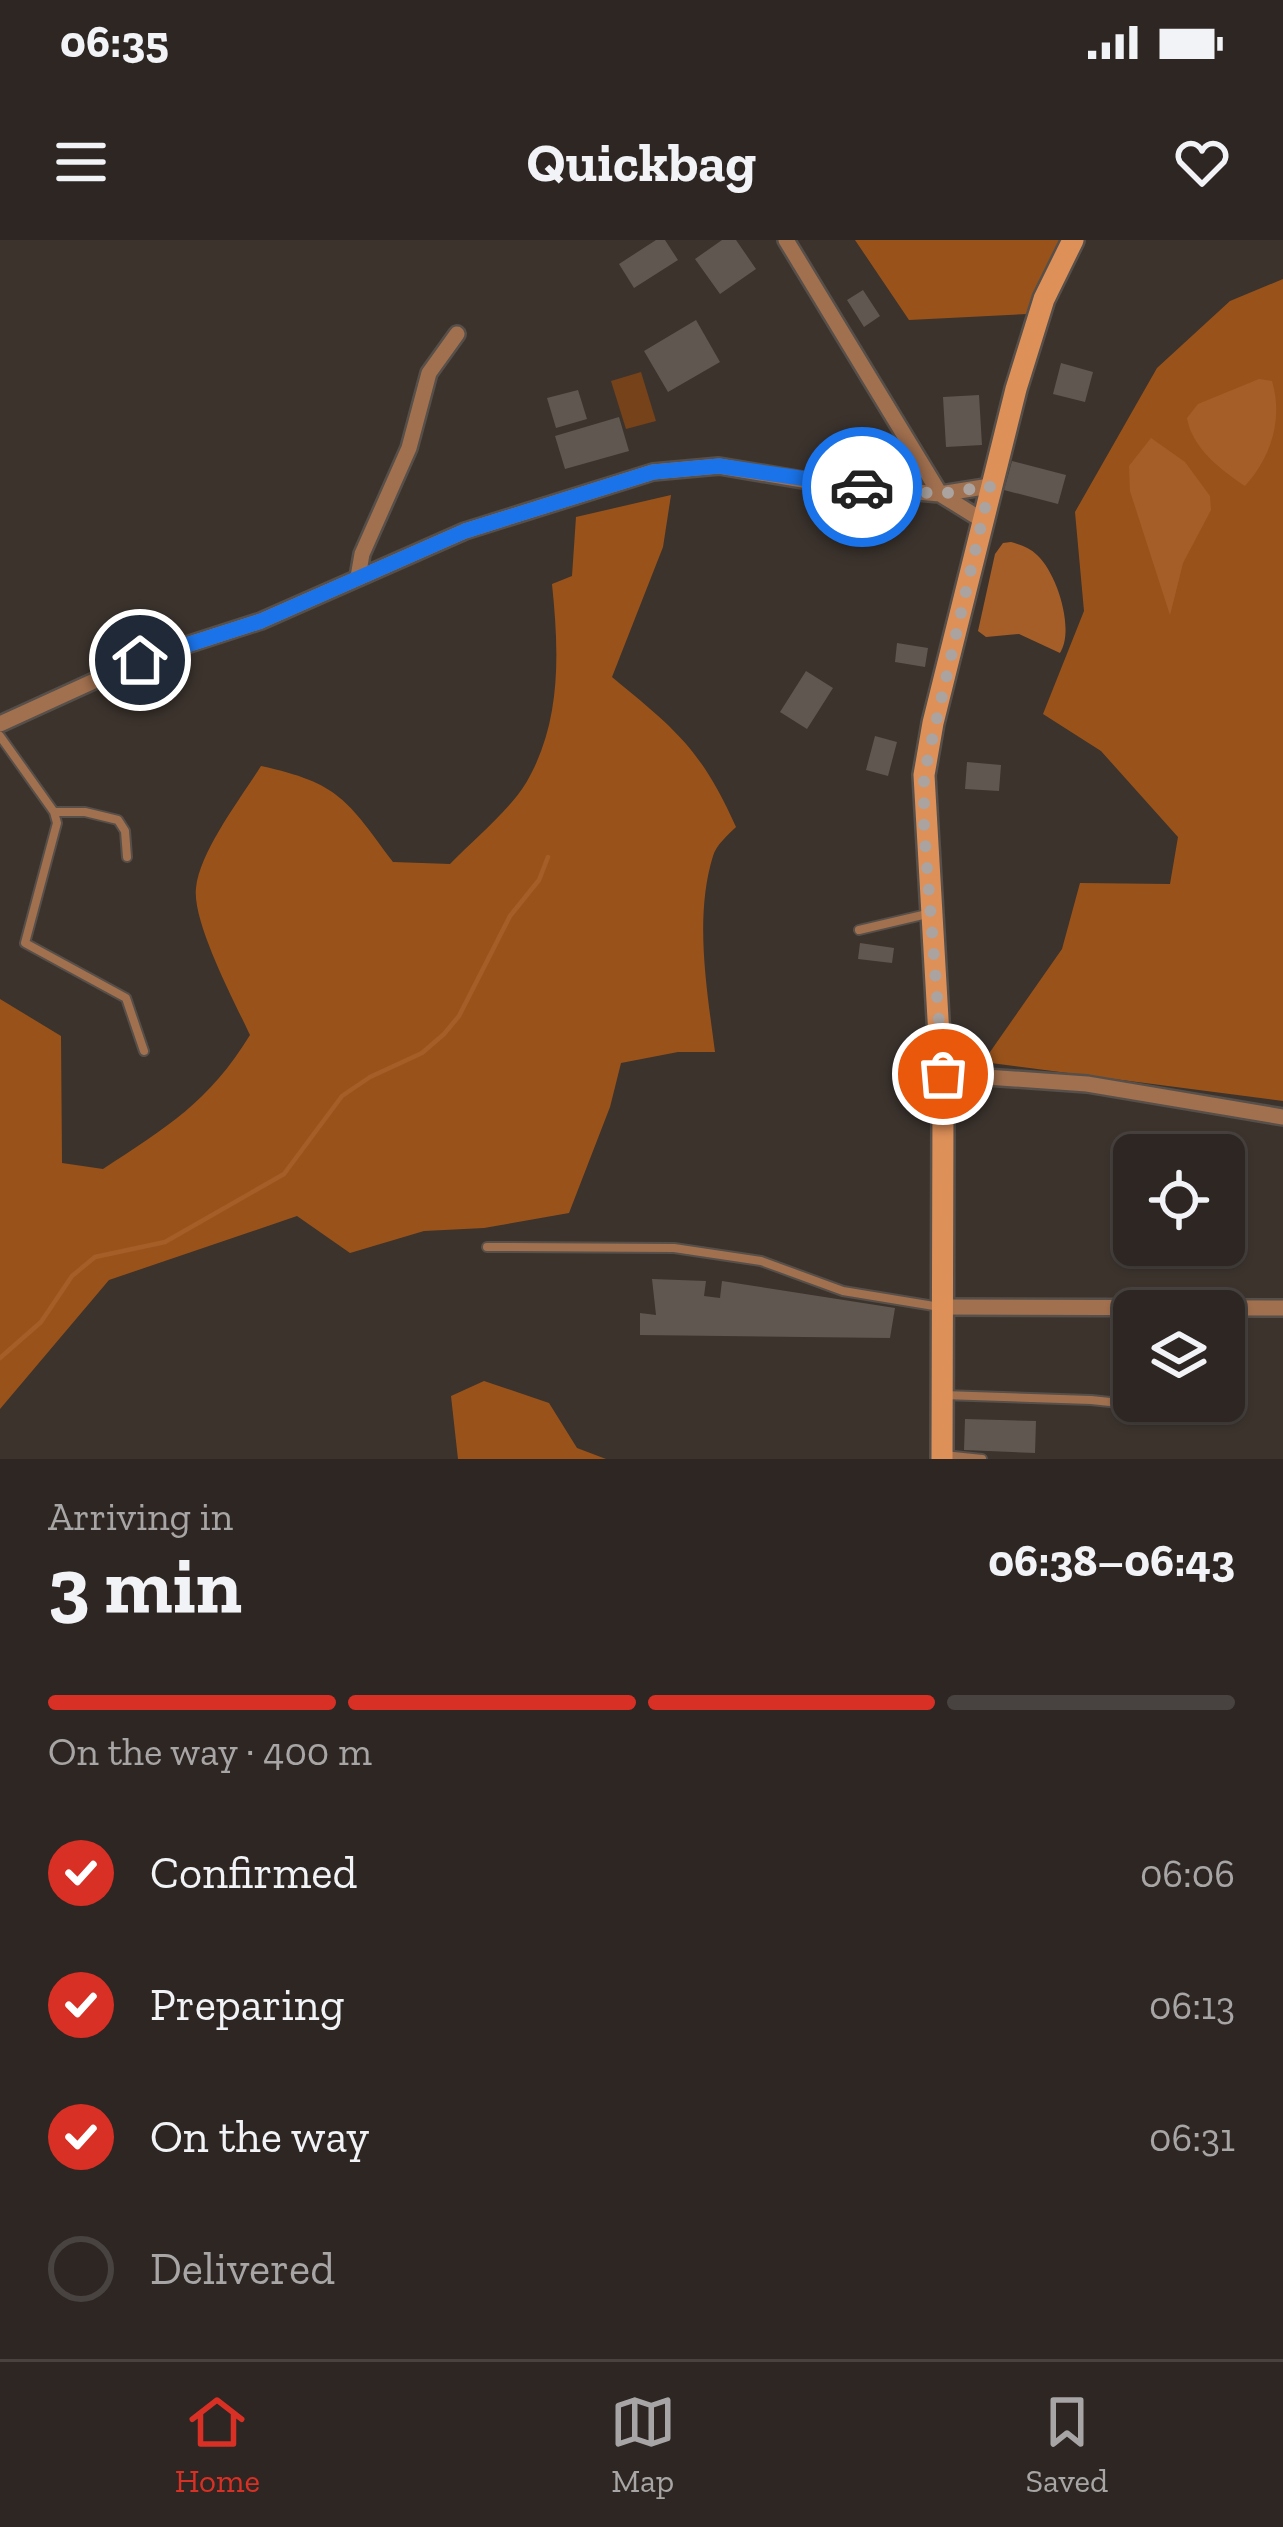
<!DOCTYPE html>
<html lang="en">
<head>
<meta charset="utf-8">
<style>
  :root { --surface:#2d2622; --page:#352e2a; --text:#f1f3f6; --muted:#a7a5a5; --line:#484340; --accent:#d93025 }
  body { margin:0; font-family:"Zilla Slab",serif; background:var(--page); color:var(--text); height:100vh; display:flex; flex-direction:column; font-size:45px; white-space:nowrap }
  * { box-sizing:border-box; margin:0 }
  p { font-size:39px; color:var(--muted) }
  .icon { flex:none; width:66px; height:66px; fill:none; stroke:currentColor; stroke-width:2; stroke-linecap:round; stroke-linejoin:round }
  .map { position:relative; height:1219px; overflow:hidden }
  .panel { display:flex; flex-direction:column; background:var(--surface); flex:1 }
  .panel>* { flex:none }
  .buttons { position:absolute; left:1113px; top:894px; display:grid; gap:24px }
  .buttons a { display:grid; place-items:center; width:132px; height:132px; border-radius:18px; background:var(--surface); box-shadow:0 3px 9px #0004,0 0 0 3px var(--line); font-size:60px }
  .pin { position:absolute; display:grid; place-items:center; width:102px; height:102px; color:#fff; margin:-51px; border:6px solid #fff; border-radius:50%; box-shadow:0 3px 12px #0007 }
  .courier { position:absolute; display:grid; place-items:center; width:120px; height:120px; margin:-60px; border:9px solid #1a73e8; border-radius:50%; background:#fff; color:#222; box-shadow:0 3px 15px #0007 }
  .overview em { font-style:normal; font-weight:700 }
  .overview div { display:flex; flex-direction:column-reverse }
  .overview { display:flex; align-items:center; justify-content:space-between; height:204px; padding:0 48px }
  h1 { font-size:78px; font-weight:700; line-height:90px }
  .bar { display:grid; grid-template-columns:repeat(4,1fr); gap:18px 12px; align-content:center; height:144px; padding:0 48px }
  .bar i { height:15px; border-radius:9px; background:var(--line) }
  .bar .selected { background:var(--accent) }
  .bar p { grid-column:span 4 }
  ol { padding:0 48px; list-style:none }
  li { display:flex; align-items:center; gap:36px; height:132px }
  li p { margin-inline-start:auto }
  li .icon { padding:12px; border-radius:50%; background:var(--accent); color:#fff; stroke-width:4 }
  li:last-child { color:var(--muted) }
  li i { width:66px; height:66px; border:6px solid var(--line); border-radius:50% }
  .status { display:flex; justify-content:space-between; align-items:center; height:84px; padding:0 60px; background:var(--surface); direction:ltr }
  .status svg { height:33px; fill:currentColor }
  header { display:flex; justify-content:space-between; align-items:center; height:156px; padding:0 48px; background:var(--surface); font-size:54px; font-weight:700 }
  .tabs { display:flex; justify-content:space-around; align-items:center; height:168px; border-top:3px solid var(--line); background:var(--surface); font-size:33px; color:var(--muted) }
  .tabs a { display:grid; justify-items:center; gap:6px }
  .tabs .selected { color:var(--accent) }
  .map>svg:first-child { display:block }
  .green { fill:#76421a }
  .forest { fill:#99531a }
  .water { fill:#a55e28 }
  .lines { fill:none; stroke-linecap:round; stroke-linejoin:round }
  .stream { stroke:#a55e28; stroke-width:4.5 }
  .building { fill:#615751 }
  .lane-casing { stroke:#574f49; stroke-width:12 }
  .street-casing { stroke:#574f49; stroke-width:20 }
  .secondary-casing { stroke:#574f49; stroke-width:26 }
  .lane { stroke:#a1704f; stroke-width:8 }
  .street { stroke:#a1704f; stroke-width:15 }
  .secondary { stroke:#de9059; stroke-width:21 }
  .done { stroke:#aaa39f; stroke-width:12; stroke-dasharray:0 21.6 }
  .route { stroke:#1a73e8; stroke-width:15 }
</style>
</head>
<body>
<div class="status"><b>06:35</b><svg viewBox="0 0 49 12"><path d="M0 12V9h3v3zM5 12V6h3v6zM10 12V3h3v9zM15 12V0h3v12zM26 1h20v11H26zM47 4h2v5h-2z"/></svg></div>
<header><svg class="icon" aria-label="menu" viewBox="0 0 24 24"><path d="M4 6h16M4 12h16M4 18h16"/></svg>Quickbag<svg class="icon" aria-label="heart" viewBox="0 0 24 24"><path d="M12 20l-8-8c-3-5 5-10 8-4 3-6 11-1 8 4z"/></svg></header>
<div class="map">
<svg width="1283" height="1219" viewBox="0 0 1283 1219">
  <rect width="100%" height="100%" fill="#3c332d"/>
  <path class="green" d="M 641,132 L 656,181 L 626,189 L 611,141 Z"/>
  <path class="forest" d="M 855,0 L 1064,0 L 1027,74 L 909,80 Z
    M 1283,39 L 1283,861 L 983,822 L 1062,709 L 1080,643 L 1170,644 L 1178,597 L 1101,511 L 1043,474 L 1084,371 L 1075,272 L 1157,128 L 1230,61 Z
    M 671,255 L 663,307 L 612,437 C 676,490 701,509 736,587 C 728,595 716,605 713,616 C 694,677 707,750 715,812 L 678,812 L 621,823 L 610,867 L 569,973 L 484,988 L 424,991 L 350,1013 L 297,976 L 109,1040 L 0,1169 L 0,759 L 61,796 L 62,923 L 103,929 C 167,887 209,862 250,795 C 235,763 192,682 196,648 C 200,611 241,558 261,526 C 339,543 347,560 393,622 L 450,624 C 474,599 508,572 526,543 C 562,482 559,412 552,344 L 572,336 L 576,277 Z
    M 484,1141 L 549,1163 L 577,1208 L 606,1219 L 458,1219 L 451,1156 Z"/>
  <path class="water" d="M 1259,139 L 1272,141 C 1283,178 1272,216 1245,246 C 1221,230 1192,208 1187,178 L 1198,164 Z
    M 1151,198 L 1185,222 L 1210,256 L 1211,270 L 1183,323 L 1170,375 L 1130,251 L 1129,226 Z
    M 1011,302 C 1021,305 1030,308 1037,315 C 1057,333 1075,390 1060,413 L 1019,394 L 986,397 L 978,391 L 995,314 L 1003,303 Z"/>
  <g class="lines">
    <path class="stream" d="M 0,1118 L 41,1082 L 72,1036 L 95,1017 L 165,1002 L 284,934 L 342,856 L 370,837 L 422,813 L 444,794 L 459,776 L 510,676 L 539,640 L 548,617"/>
  </g>
  <path class="building" d="M 656,0 L 665,0 L 678,20 L 634,48 L 619,24 Z
    M 722,0 L 736,0 L 756,29 L 720,54 L 695,19 Z
    M 863,50 L 880,76 L 864,87 L 847,60 Z
    M 696,80 L 720,122 L 668,152 L 644,111 Z
    M 1061,123 L 1093,132 L 1085,162 L 1053,154 Z
    M 578,150 L 587,179 L 556,188 L 547,158 Z
    M 979,155 L 982,205 L 946,207 L 943,157 Z
    M 619,177 L 629,211 L 565,229 L 555,196 Z
    M 1012,221 L 1066,235 L 1058,264 L 1004,250 Z
    M 897,403 L 928,408 L 925,427 L 895,422 Z
    M 806,431 L 833,448 L 807,489 L 780,472 Z
    M 875,496 L 897,502 L 888,536 L 866,530 Z
    M 967,522 L 1001,525 L 999,551 L 965,549 Z
    M 860,703 L 894,708 L 892,723 L 858,719 Z
    M 652,1039 L 706,1041 L 704,1056 L 720,1058 L 722,1041 L 895,1068 L 890,1098 L 640,1095 L 640,1073 L 656,1075 Z
    M 965,1179 L 1036,1181 L 1035,1213 L 964,1210 Z"/>
  <g class="lines">
    <g class="lane-casing">
      <path id="lane" d="M 0,496 L 54,572 L 57,583 L 25,703 L 126,758 L 144,811
        M 54,572 L 85,572 L 118,580 L 125,591 L 127,617
        M 859,690 L 927,674
        M 487,1007 L 674,1008 L 761,1021 L 843,1051 L 940,1067
        M 943,1155 L 1091,1160 L 1215,1173
        M 944,1215 L 982,1219"/>
    </g>
    <g class="street-casing">
      <path id="street" d="M 786,0 L 940,254 L 982,280
        M 358,337 L 362,314 L 409,208 L 429,133 L 457,94
        M 0,484 L 140,420 L 261,381 L 465,291 L 653,232 L 719,226 L 826,244 L 940,254 L 990,246
        M 943,834 L 1087,844 L 1283,877
        M 941,1067 L 1283,1068"/>
    </g>
    <g class="secondary-casing">
      <path id="secondary" d="M 942,1219 L 943,866 L 924,535 L 933,483 L 1016,149 L 1044,59 L 1073,0"/>
    </g>
    <use href="#lane" class="lane"/>
    <use href="#street" class="street"/>
    <use href="#secondary" class="secondary"/>
  </g>
  <g class="lines">
    <path class="done" d="M 862,247 L 940,254 L 990,246 L 924,535 L 924,588 L 943,834"/>
    <path class="route" d="M 140,420 L 261,381 L 465,291 L 653,232 L 719,226 L 862,247"/>
  </g>
</svg>
<div class="buttons">
<a><svg class="icon" aria-label="locate" viewBox="0 0 24 24"><circle cx="12" cy="12" r="6"/><path d="M12 2v4M12 18v4M2 12h4M18 12h4"/></svg></a>
<a><svg class="icon" aria-label="layers" viewBox="0 0 24 24"><path d="M12 4l9 5-9 5-9-5zM3 14l9 5 9-5"/></svg></a>
</div>
<div class="pin" style="left:943px;top:834px;background:#ea580c"><svg class="icon" aria-label="bag" viewBox="0 0 24 24"><path d="M5 8h14l-1 12H6zM9 8a3 3 0 0 1 6 0"/></svg></div>
<div class="pin" style="left:140px;top:420px;background:#1f2937"><svg class="icon" aria-label="home" viewBox="0 0 24 24"><path d="M3 11l9-7 9 7M6 9v11h12V9"/></svg></div>
<div class="courier" style="left:862px;top:247px"><svg class="icon" aria-label="car" viewBox="0 0 24 24"><path d="M5 17H2v-5l4-1 3-4h7l3 4 3 1v5h-3M9 17h6M6 11h13"/><circle cx="7" cy="17" r="2"/><circle cx="17" cy="17" r="2"/></svg></div>
</div>
<section class="panel">
<div class="overview"><div><h1>3 min</h1><p>Arriving in</p></div><em>06:38–06:43</em></div>
<div class="bar"><i class="selected"></i><i class="selected"></i><i class="selected"></i><i></i><p>On the way · 400 m</p></div>
<ol>
<li><svg class="icon" aria-label="check" viewBox="0 0 24 24"><path d="M5 12l5 5 9-10"/></svg>Confirmed<p>06:06</p></li>
<li><svg class="icon" aria-label="check" viewBox="0 0 24 24"><path d="M5 12l5 5 9-10"/></svg>Preparing<p>06:13</p></li>
<li><svg class="icon" aria-label="check" viewBox="0 0 24 24"><path d="M5 12l5 5 9-10"/></svg>On the way<p>06:31</p></li>
<li><i></i>Delivered</li>
</ol>
</section>
<nav class="tabs">
<a class="selected"><svg class="icon" aria-label="home" viewBox="0 0 24 24"><path d="M3 11l9-7 9 7M6 9v11h12V9"/></svg>Home</a>
<a><svg class="icon" aria-label="map" viewBox="0 0 24 24"><path d="M3 6l6-2 6 2 6-2v14l-6 2-6-2-6 2zM9 4v14M15 6v14"/></svg>Map</a>
<a><svg class="icon" aria-label="saved" viewBox="0 0 24 24"><path d="M7 4h10v16l-5-4-5 4z"/></svg>Saved</a>
</nav>
</body>
</html>
